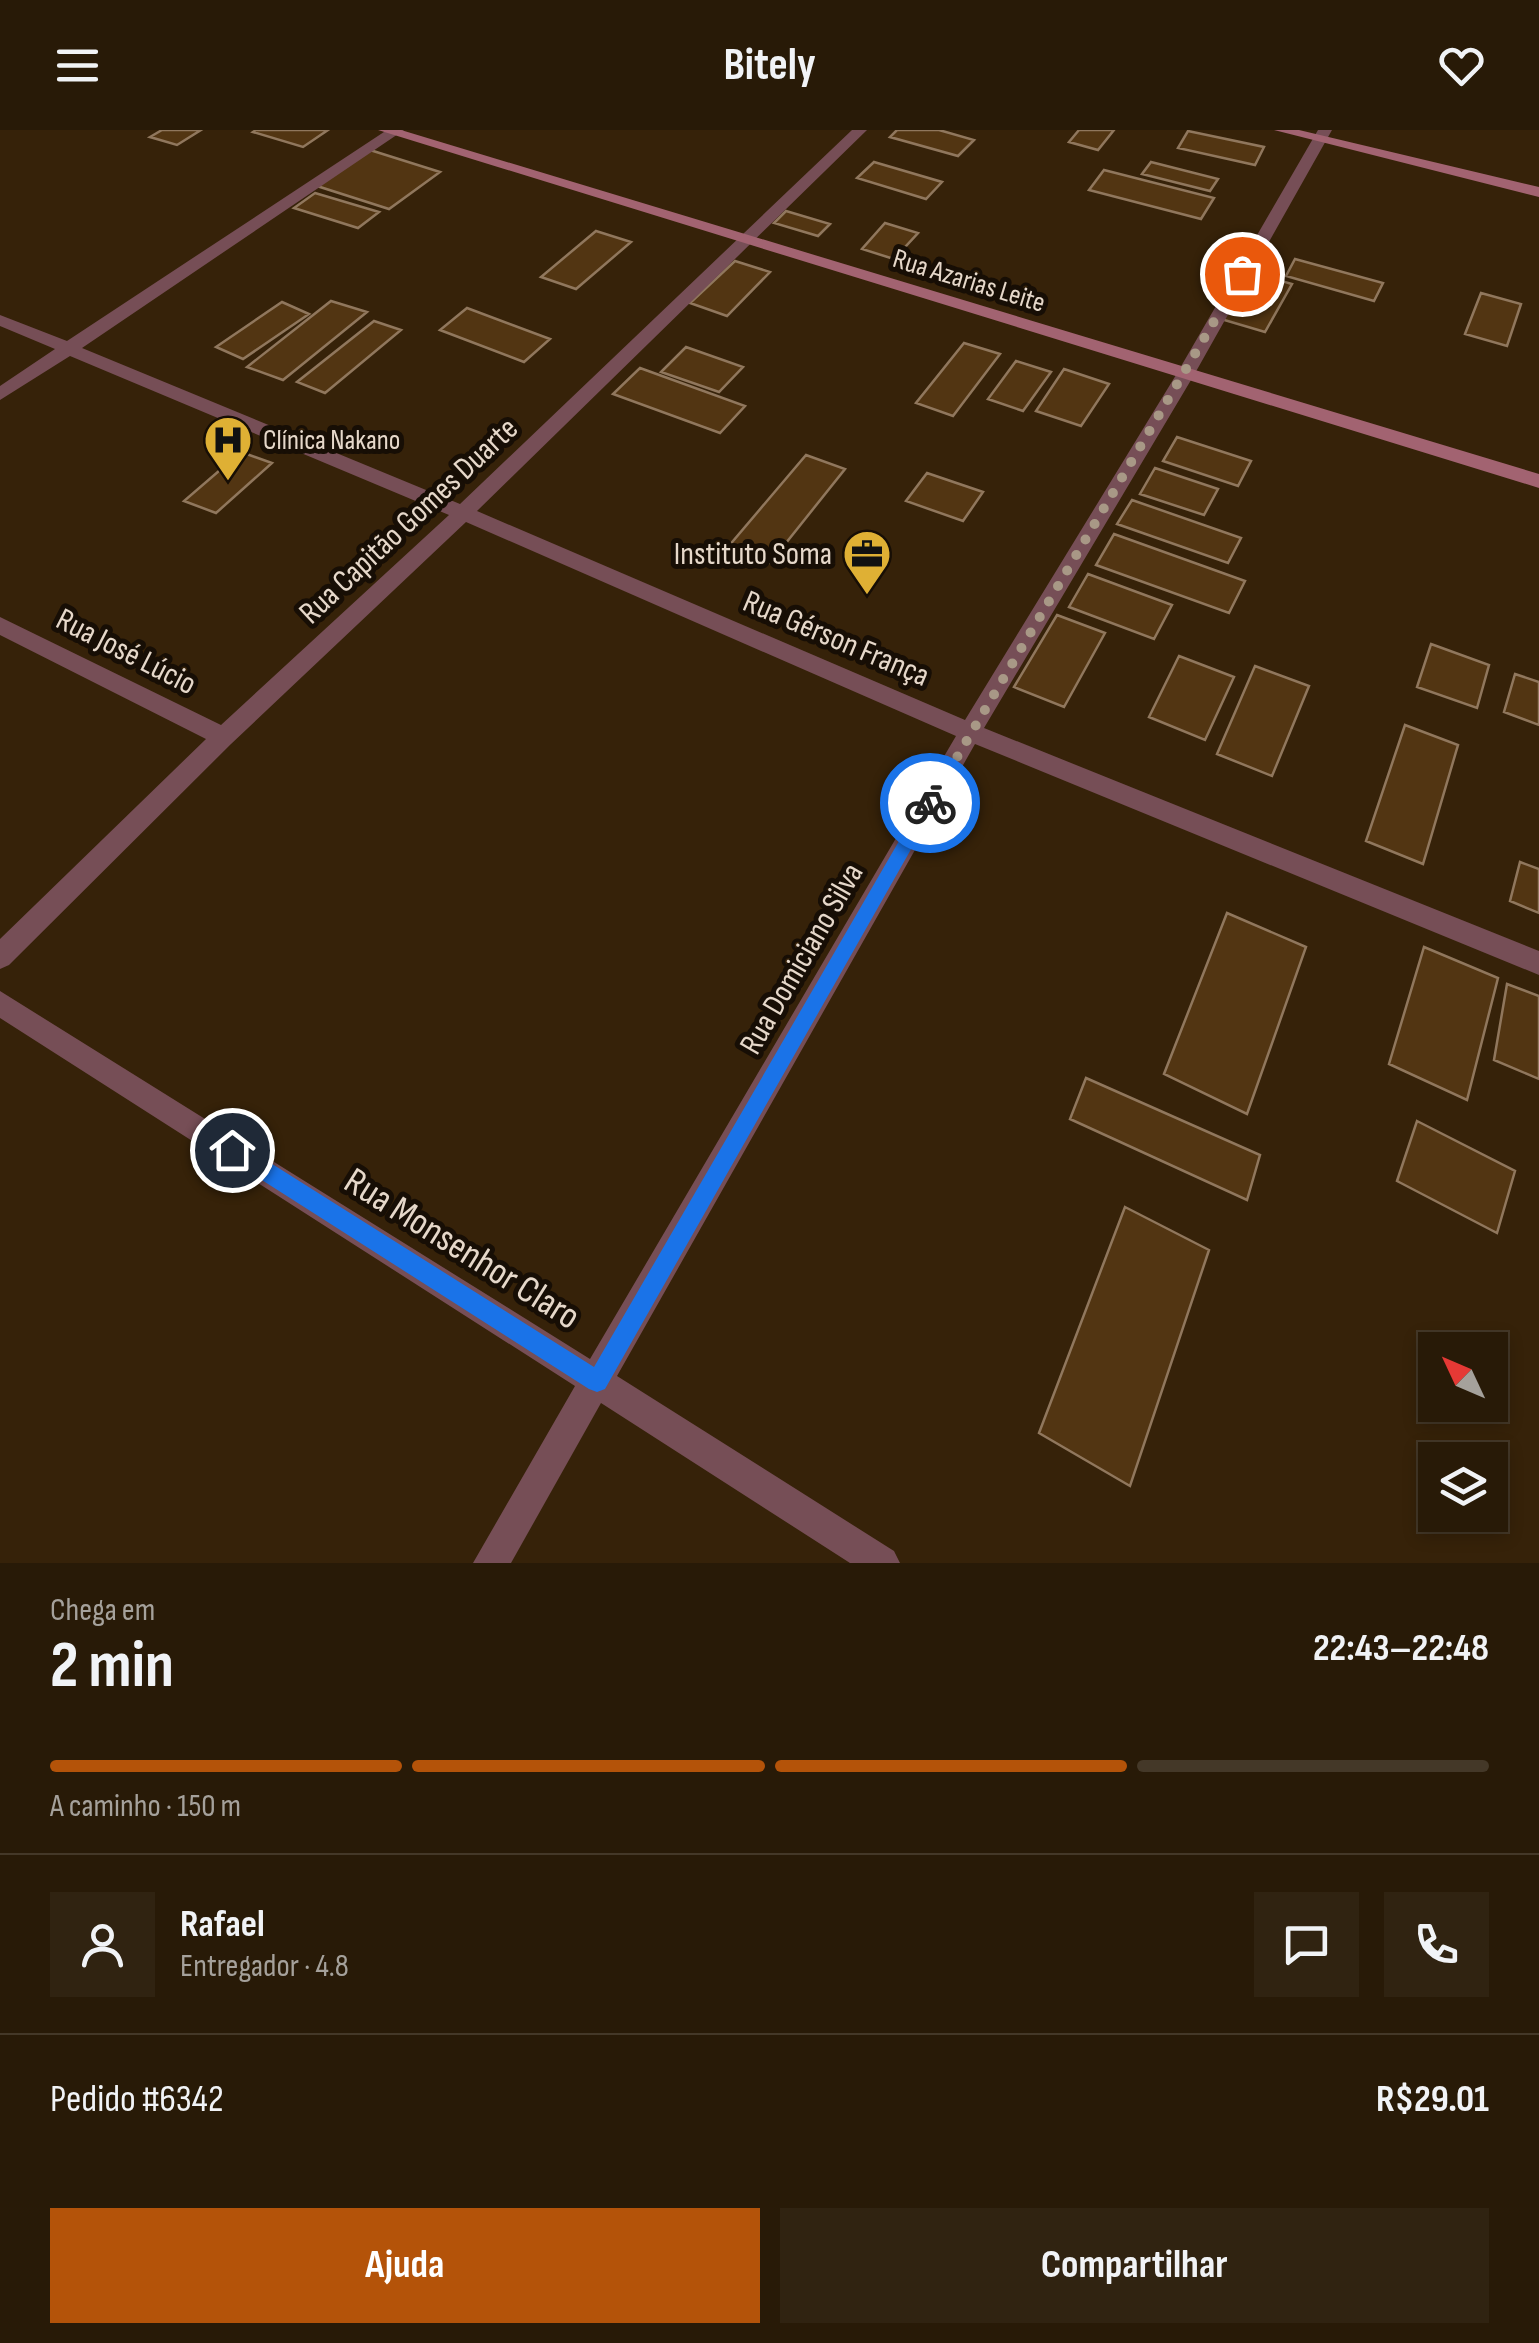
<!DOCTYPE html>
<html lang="pt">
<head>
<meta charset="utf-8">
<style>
  :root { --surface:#281a07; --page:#302311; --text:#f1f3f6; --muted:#a5a19b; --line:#443828; --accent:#b45309 }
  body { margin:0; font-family:"Sofia Sans Condensed",sans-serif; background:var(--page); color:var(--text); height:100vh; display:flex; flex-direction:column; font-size:38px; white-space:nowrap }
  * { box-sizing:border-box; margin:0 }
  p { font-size:32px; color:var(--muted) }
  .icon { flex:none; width:55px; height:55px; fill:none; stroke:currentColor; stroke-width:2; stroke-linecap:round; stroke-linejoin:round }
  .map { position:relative; height:1433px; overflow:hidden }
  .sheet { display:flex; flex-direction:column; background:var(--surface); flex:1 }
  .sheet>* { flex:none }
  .needle { width:65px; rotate:314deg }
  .tools { position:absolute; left:1418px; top:1202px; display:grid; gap:20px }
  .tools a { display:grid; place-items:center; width:90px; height:90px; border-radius:0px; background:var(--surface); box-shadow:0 5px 15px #0003,0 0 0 2px var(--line); font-size:50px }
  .pin { position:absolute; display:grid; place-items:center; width:85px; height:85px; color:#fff; margin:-42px; border:5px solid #fff; border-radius:50%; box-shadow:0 2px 10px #0007 }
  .courier { position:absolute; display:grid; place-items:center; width:100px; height:100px; margin:-50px; border:8px solid #1a73e8; border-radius:50%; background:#fff; color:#222; box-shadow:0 2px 12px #0007 }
  .overview em { font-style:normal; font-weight:700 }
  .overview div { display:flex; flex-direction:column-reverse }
  .overview { display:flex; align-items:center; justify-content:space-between; height:170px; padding:0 50px }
  h1 { font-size:65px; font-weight:700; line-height:75px }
  .bar { display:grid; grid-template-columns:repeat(4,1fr); gap:15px 10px; align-content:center; height:120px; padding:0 50px }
  .bar i { height:12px; border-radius:8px; background:var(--line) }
  .bar .active { background:var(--accent) }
  .bar p { grid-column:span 4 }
  .line { display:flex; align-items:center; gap:25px; padding:0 50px; border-top:2px solid var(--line) }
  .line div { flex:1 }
  .round { display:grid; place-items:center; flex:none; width:105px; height:105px; border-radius:0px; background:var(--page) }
  .action { display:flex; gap:20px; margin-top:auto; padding:20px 50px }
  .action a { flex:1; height:115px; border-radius:0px; background:var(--accent); color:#fff; font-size:40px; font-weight:700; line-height:115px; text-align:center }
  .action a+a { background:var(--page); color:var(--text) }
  header { display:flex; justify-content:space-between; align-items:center; height:130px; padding:0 50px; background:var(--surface); font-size:45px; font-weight:700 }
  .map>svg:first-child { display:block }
  .building { fill:#523512; stroke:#90775d; stroke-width:2.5 }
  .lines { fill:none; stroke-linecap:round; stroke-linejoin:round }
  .street { fill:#764e56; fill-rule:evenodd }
  .secondary { fill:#a26371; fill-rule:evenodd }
  .route { fill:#1a73e8 }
  .done { stroke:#a89886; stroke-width:10; stroke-dasharray:0 18 }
  .labels { text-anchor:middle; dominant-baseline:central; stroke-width:10; stroke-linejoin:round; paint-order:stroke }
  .far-street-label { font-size:28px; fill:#e6d8ca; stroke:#170e05 }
  .far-poi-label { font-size:28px; fill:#e6d8ca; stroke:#170e05; text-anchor:start }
  .street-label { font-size:32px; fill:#e6d8ca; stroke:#170e05 }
  .poi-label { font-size:32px; fill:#e6d8ca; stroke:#170e05; text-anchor:end }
  .near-street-label { font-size:38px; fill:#e6d8ca; stroke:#170e05 }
</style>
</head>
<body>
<header><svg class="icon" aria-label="menu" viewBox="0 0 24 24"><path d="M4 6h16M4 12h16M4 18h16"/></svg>Bitely<svg class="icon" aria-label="heart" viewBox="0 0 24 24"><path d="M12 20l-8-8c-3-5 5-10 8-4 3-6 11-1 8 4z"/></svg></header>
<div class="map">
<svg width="1539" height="1433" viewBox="0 0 1539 1433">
  <rect width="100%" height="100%" fill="#362209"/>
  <path class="building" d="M 162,0 L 201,0 L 177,15 L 150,7 Z
    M 256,0 L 328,0 L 303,17 L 253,2 Z
    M 897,0 L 939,0 L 974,10 L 958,26 L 890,7 Z
    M 1079,0 L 1114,0 L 1098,20 L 1069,12 Z
    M 1188,1 L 1264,17 L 1255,35 L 1178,18 Z
    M 370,20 L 440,42 L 389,79 L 317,56 Z
    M 874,32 L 942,52 L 926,69 L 857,48 Z
    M 1151,32 L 1218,49 L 1210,61 L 1142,44 Z
    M 1104,40 L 1214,68 L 1201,89 L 1089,60 Z
    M 315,63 L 379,82 L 358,98 L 294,78 Z
    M 786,81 L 830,94 L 818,106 L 774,93 Z
    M 885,93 L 918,103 L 894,129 L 862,119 Z
    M 596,101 L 631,112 L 576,159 L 541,147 Z
    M 1295,129 L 1383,153 L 1374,171 L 1286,146 Z
    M 735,131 L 770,142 L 727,186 L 690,173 Z
    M 1250,142 L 1292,154 L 1265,202 L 1221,189 Z
    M 1481,163 L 1521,174 L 1507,216 L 1465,204 Z
    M 331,171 L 367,182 L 283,250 L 247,237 Z
    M 282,172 L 309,184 L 243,229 L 216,217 Z
    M 467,178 L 550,209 L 524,232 L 440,200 Z
    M 374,191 L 401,200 L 325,263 L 297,252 Z
    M 964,213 L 1000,224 L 953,286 L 916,273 Z
    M 686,217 L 743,237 L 719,262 L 661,242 Z
    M 1016,231 L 1051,242 L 1023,281 L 988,269 Z
    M 640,238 L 745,276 L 720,303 L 613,264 Z
    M 1064,239 L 1109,254 L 1081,296 L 1036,281 Z
    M 1177,307 L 1251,331 L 1238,356 L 1163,331 Z
    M 241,322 L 272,333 L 216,383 L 184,371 Z
    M 806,325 L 845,339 L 770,433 L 728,417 Z
    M 1155,338 L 1218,359 L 1204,385 L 1140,364 Z
    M 927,343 L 983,362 L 963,391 L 906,371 Z
    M 1132,370 L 1241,408 L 1228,433 L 1117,394 Z
    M 1114,404 L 1245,451 L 1229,483 L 1096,435 Z
    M 1088,444 L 1172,475 L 1154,509 L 1069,477 Z
    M 1057,485 L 1105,503 L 1064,577 L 1014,557 Z
    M 1431,514 L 1489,535 L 1477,578 L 1417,557 Z
    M 1179,526 L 1234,547 L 1205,610 L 1149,587 Z
    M 1255,536 L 1309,556 L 1272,646 L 1217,624 Z
    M 1515,544 L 1539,552 L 1539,595 L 1504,582 Z
    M 1405,595 L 1458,615 L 1423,734 L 1366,711 Z
    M 1520,732 L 1539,739 L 1539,783 L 1510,771 Z
    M 1227,783 L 1306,817 L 1247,984 L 1164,944 Z
    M 1424,817 L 1498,848 L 1467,970 L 1389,934 Z
    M 1507,854 L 1539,866 L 1539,949 L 1494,930 Z
    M 1086,948 L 1260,1025 L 1247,1070 L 1070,989 Z
    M 1417,991 L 1515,1041 L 1497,1103 L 1397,1051 Z
    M 1125,1077 L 1209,1120 L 1130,1356 L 1039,1303 Z"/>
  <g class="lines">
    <path class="street" d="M 387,0 L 404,0 L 82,218 L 460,374 L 852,0 L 867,0 L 477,381 L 965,590 L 1176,245 L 1318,0 L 1332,0 L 1194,245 L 984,598 L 1539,821 L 1539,845 L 975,614 L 617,1246 L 894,1421 L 900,1433 L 850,1433 L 601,1273 L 511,1433 L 473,1433 L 575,1256 L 0,888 L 0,861 L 590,1229 L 956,606 L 466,392 L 231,614 L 9,835 L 0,839 L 0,809 L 206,609 L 0,505 L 0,487 L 221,595 L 449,385 L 70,226 L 0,270 L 0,256 L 55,219 L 0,196 L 0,185 L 67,211 Z"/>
    <path class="secondary" d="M 378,0 L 401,0 L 1539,344 L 1539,358 Z
      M 1274,0 L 1299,0 L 1539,57 L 1539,67 Z"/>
  </g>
  <path class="route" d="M 930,666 L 935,668 L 935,677 L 605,1259 L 597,1262 L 589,1259 L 226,1027 L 226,1013 L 239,1013 L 594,1237 L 924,668 Z"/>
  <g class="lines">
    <path class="done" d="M 930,673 L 1242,144"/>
  </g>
  <defs>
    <g id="hospital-pin" transform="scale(2.5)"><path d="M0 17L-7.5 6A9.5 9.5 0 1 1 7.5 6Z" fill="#dfb034" stroke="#170e05"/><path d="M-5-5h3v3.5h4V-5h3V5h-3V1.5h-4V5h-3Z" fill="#111"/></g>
    <g id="office-pin" transform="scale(2.5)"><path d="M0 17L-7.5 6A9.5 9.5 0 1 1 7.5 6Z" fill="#dfb034" stroke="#170e05"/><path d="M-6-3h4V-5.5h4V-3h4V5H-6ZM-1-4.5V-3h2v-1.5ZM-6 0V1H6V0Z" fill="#111"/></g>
  </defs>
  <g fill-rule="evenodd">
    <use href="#hospital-pin" x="228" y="310"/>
    <use href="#office-pin" x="867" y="424"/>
  </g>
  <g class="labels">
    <g class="far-street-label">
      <text transform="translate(969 151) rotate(17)">Rua Azarias Leite</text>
    </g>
    <g class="far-poi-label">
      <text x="263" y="310">Clínica Nakano</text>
    </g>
    <g class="street-label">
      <text transform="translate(409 391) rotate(-43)">Rua Capitão Gomes Duarte</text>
      <text transform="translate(836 509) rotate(23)">Rua Gérson França</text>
      <text transform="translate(126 522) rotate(27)">Rua José Lúcio</text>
      <text transform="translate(802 829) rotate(-60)">Rua Domiciano Silva</text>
    </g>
    <g class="poi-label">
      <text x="832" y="424">Instituto Soma</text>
    </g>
    <g class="near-street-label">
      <text transform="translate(462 1119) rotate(32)">Rua Monsenhor Claro</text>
    </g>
  </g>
</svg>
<div class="tools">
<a><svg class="needle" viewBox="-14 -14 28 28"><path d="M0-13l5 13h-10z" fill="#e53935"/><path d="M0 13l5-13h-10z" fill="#a5a19b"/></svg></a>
<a><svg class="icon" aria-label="layers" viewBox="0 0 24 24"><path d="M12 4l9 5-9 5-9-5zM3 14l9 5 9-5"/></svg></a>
</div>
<div class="pin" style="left:1242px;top:144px;background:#ea580c"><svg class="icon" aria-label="bag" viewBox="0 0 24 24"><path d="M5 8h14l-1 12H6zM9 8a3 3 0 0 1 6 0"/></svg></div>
<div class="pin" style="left:232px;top:1020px;background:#1f2937"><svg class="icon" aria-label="home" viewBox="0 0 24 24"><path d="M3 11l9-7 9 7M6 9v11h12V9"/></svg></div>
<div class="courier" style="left:930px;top:673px"><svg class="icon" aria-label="bike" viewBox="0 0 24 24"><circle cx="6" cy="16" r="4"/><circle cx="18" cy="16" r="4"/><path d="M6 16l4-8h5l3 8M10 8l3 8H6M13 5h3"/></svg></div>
</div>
<section class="sheet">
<div class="overview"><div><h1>2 min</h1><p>Chega em</p></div><em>22:43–22:48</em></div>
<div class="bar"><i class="active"></i><i class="active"></i><i class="active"></i><i></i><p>A caminho · 150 m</p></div>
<div class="line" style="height:180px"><a class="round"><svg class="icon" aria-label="person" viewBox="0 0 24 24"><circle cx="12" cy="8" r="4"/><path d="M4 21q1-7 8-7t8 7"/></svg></a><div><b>Rafael</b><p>Entregador · 4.8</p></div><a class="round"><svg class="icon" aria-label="chat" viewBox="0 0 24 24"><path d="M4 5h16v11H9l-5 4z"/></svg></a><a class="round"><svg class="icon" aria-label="phone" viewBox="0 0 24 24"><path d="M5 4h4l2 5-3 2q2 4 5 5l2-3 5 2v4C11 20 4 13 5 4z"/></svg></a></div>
<div class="line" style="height:130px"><div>Pedido #6342</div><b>R$29.01</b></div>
<div class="action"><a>Ajuda</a><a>Compartilhar</a></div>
</section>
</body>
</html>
